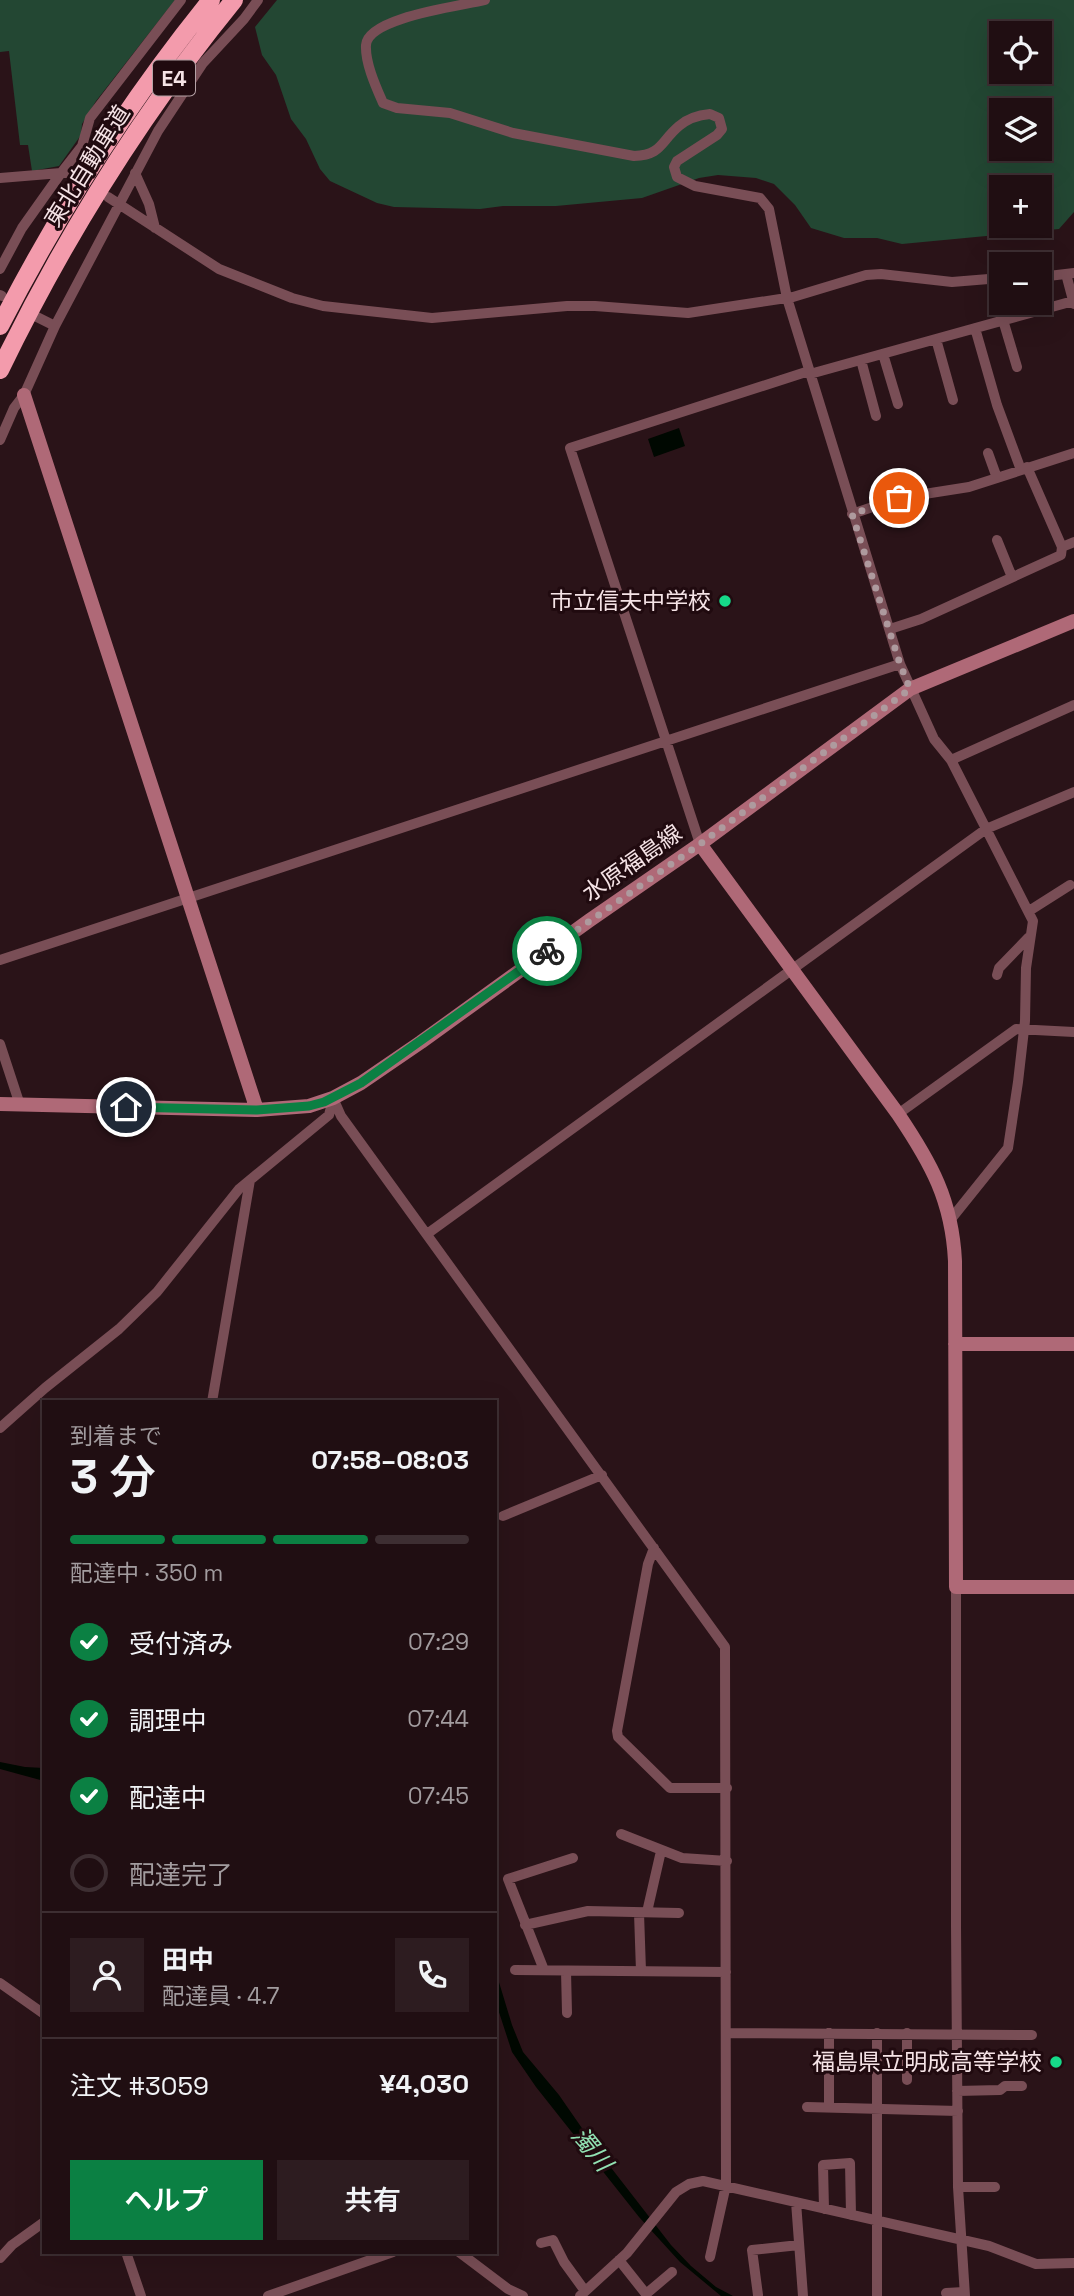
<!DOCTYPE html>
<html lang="ja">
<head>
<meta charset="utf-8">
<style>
  :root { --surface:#200e12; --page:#2d1c20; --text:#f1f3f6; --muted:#a29c9f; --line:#3d2e32; --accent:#0b8043 }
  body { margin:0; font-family:"Space Grotesk","Noto Sans JP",sans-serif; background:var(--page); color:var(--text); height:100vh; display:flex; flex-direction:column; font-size:26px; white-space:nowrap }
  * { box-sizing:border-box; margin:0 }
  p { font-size:23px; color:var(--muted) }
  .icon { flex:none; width:38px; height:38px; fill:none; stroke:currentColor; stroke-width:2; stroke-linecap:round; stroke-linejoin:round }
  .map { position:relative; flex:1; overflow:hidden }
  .sheet { position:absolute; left:42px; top:1400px; width:455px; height:854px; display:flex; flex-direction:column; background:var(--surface); border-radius:0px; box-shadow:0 7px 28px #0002,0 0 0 2px var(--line) }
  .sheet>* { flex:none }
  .tools { position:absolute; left:989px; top:21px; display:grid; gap:14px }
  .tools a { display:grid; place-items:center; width:63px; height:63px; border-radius:0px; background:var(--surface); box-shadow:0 7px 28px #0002,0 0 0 2px var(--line); font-size:35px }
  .pin { position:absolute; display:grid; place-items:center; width:60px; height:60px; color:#fff; margin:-30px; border:4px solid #fff; border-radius:50%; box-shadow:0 2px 7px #0007 }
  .courier { position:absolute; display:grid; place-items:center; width:70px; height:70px; margin:-35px; border:5px solid #0b8043; border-radius:50%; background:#fff; color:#222; box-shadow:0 2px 9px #0007 }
  .headline em { font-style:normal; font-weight:600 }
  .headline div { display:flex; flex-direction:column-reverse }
  .headline { display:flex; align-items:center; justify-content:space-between; height:119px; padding:0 28px }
  h1 { font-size:46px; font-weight:600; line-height:52px }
  .bar { display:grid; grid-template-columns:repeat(4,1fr); gap:10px 7px; align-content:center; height:84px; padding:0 28px }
  .bar i { height:9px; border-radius:5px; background:var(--line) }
  .bar .on { background:var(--accent) }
  .bar p { grid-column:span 4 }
  .line { display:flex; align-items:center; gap:18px; padding:0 28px; border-top:2px solid var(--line) }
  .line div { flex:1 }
  .round { display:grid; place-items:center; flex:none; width:74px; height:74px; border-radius:0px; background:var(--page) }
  ol { padding:0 28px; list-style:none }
  li { display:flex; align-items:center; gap:21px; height:77px }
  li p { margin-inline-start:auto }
  li .icon { padding:7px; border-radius:50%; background:var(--accent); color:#fff; stroke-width:4 }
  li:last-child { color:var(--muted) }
  li i { width:38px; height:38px; border:4px solid var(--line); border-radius:50% }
  .cta { display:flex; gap:14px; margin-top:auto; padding:14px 28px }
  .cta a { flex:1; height:80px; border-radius:0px; background:var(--accent); color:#fff; font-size:28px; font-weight:600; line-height:80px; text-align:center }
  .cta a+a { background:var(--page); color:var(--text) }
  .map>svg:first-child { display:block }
  .green { fill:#234733; fill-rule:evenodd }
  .water { fill:#000801 }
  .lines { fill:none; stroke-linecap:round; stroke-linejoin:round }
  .street { stroke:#794e56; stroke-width:10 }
  .secondary { stroke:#af6977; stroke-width:14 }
  .highway { stroke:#f39bac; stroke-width:18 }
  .done { stroke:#ae9a9e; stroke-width:7; stroke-dasharray:0 12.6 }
  .route { stroke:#0b8043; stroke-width:9 }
  .poi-dot { fill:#16d989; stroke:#200a0f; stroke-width:2.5 }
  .labels { text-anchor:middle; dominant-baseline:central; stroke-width:6; stroke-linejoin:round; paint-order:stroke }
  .shield { fill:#200a0f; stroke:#b5a2a6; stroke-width:2 }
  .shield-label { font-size:21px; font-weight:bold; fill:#f5e3e6 }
  .street-label { font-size:23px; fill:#f5e3e6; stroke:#200a0f }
  .poi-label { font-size:23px; fill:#f5e3e6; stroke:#200a0f; text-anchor:end }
  .water-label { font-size:24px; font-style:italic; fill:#92e3b4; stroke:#200a0f }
</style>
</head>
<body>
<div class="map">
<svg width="1074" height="2296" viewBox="0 0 1074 2296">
  <rect width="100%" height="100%" fill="#2a1318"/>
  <path class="green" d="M 0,0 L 175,0 L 96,101 L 82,124 L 81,135 L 59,166 L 32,171 L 28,145 L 20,145 L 9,51 L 0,52 Z
    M 277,0 L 1074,0 L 1074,212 L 1059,229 L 902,244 L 877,238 L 844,238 L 811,228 L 795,205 L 774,184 L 756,178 L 718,175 L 699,178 L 642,198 L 556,206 L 503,206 L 480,209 L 394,207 L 377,203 L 330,181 L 320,169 L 306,139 L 291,119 L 276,75 L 262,55 L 255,27 ZM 1001,33 L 1040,33 L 1040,72 L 1001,72 ZM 1001,110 L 1040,110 L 1040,149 L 1001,149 ZM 1001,187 L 1040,187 L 1040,226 L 1001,226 Z"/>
  <path class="water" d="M 679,428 L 685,446 L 654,457 L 648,439 Z
    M 0,1762 L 25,1767 L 44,1768 L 44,1781 L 0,1769 Z
    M 495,1969 L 512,2025 L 523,2052 L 559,2095 L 595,2147 L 671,2245 L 691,2266 L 716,2287 L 733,2296 L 721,2296 L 680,2262 L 639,2217 L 536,2087 L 512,2052 L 495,2000 Z"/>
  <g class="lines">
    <path class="street" d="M 485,0 C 462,6 368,17 366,45 C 365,63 376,87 383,103 L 397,108 L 450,113 L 513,133 L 634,156 C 662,155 660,142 679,126 C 687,119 699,115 710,114 L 719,118 L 722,129 L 717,135 L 677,161 L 674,167 L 677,177 L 695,186 L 760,198 L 769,209 L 787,298 L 900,664 L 934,739 L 951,760 L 1033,921 L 1026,968 L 1025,1021 L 1018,1082 L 1008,1148 L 951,1219
      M 135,173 L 149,204 L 155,228
      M 0,178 L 61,173 L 82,146 L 90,118 L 181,0
      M 108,197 L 219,269 L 292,298 L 323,306 L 432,318 L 567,306 L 595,306 L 688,313 L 793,297 L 866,275 L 881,274 L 952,282 L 1001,278
      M 0,269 L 22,228 L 61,173 L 71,173
      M 1066,274 L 1074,304
      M 1040,277 L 1074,273
      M 0,295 L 2,296
      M 35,316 L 55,326
      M 1003,320 L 1017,367
      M 975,328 L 997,405 L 1021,470
      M 936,339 L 953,400
      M 883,354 L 898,404
      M 861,360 L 876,416
      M 810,374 L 1073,301
      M 0,440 L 14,408 L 24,395 L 55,326 L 158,131 L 203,63 L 244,19 L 258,0
      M 988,453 L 997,478
      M 852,514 L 899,498 L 969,487 L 1074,453
      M 997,540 L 1012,577
      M 1062,547 L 1074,542
      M 890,629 L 921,619 L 1061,555 L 1062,547 L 1027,467
      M 951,760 L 1074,705
      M 700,844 L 570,448 L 809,371
      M 1029,911 L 1070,885
      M 0,960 L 900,664
      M 997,975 L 999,968 L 1029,937
      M 0,1044 L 20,1105
      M 333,1098 L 341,1116 L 725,1647 L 726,2185 L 710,2257
      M 898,1114 L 1016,1029 L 1074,1032
      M 427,1234 L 986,829 L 1074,792
      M 212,1402 L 250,1180
      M 0,1428 L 45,1388 L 119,1329 L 157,1292 L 239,1189 L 329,1115 L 333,1099
      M 503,1516 L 602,1475
      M 654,1548 L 648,1564 L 617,1731 L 618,1737 L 670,1788 L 727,1788
      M 956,1587 L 956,1926 L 958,2187 L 965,2296
      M 621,1834 L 682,1858 L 727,1861
      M 647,1912 L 661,1851
      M 639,1913 L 641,1971
      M 525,1925 L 588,1911 L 679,1913
      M 515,1970 L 726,1972
      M 544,1970 L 508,1879 L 573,1858
      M 566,1971 L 567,2013
      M 0,1983 L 44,2014
      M 726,2033 L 1032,2035
      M 829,2033 L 829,2107
      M 877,2033 L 877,2296
      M 907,2033 L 907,2080
      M 957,2091 L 1000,2090 L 1005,2086 L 1022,2086
      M 807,2107 L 958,2111
      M 958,2187 L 995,2187
      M 796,2202 L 803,2296
      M 824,2209 L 823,2165 L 850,2163 L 851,2215
      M 541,2243 L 553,2240 L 564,2262 L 585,2291
      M 126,2252 L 141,2296
      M 459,2252 L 508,2289 L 523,2296
      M 0,2258 L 12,2245 L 44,2222
      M 619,2260 L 646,2294 L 672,2272
      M 946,2293 L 964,2292
      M 758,2295 L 752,2250 L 799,2245
      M 268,2296 L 393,2252
      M 580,2296 L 627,2253 L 676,2192 L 689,2184 L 703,2181 L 989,2246 L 1036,2264 L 1074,2263"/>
    <path class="secondary" d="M 24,395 L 257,1110
      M 700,844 L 898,1114 C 931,1163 952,1200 955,1261 L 956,1587 L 1074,1587
      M 0,1104 L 257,1110 L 309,1106 L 333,1098 L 361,1083 L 421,1042 L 590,920 L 700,844 L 910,689 L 1074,621
      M 955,1344 L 1074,1344"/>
    <path class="highway" d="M 0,326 C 59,211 130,100 211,0
      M 0,370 C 64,238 142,113 234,0"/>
  </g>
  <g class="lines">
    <path class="done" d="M 547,951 L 700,844 L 910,689 L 900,664 L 852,514 L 899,498"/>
    <path class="route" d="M 126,1107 L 257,1110 L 309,1106 L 324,1102 L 361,1083 L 547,951"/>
  </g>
  <g class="poi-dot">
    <circle cx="725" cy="601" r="7"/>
    <circle cx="1056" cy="2062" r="7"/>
  </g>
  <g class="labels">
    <rect class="shield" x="153" y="60.5" width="42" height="35" rx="5"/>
    <g class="shield-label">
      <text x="174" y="78">E4</text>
    </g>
    <g class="street-label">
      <text transform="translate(87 166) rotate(-58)">東北自動車道</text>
      <text transform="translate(632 863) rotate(-35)">水原福島線</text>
    </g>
    <g class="poi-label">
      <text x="711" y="601">市立信夫中学校</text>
      <text x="1042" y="2062">福島県立明成高等学校</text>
    </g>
    <g class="water-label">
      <text transform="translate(592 2149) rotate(51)">濁川</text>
    </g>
  </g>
</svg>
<div class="tools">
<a><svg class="icon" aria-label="locate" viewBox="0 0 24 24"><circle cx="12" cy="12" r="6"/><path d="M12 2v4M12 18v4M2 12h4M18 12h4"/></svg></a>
<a><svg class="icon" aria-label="layers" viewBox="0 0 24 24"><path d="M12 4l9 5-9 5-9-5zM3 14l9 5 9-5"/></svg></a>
<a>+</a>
<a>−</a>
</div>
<div class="pin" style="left:899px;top:498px;background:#ea580c"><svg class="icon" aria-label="bag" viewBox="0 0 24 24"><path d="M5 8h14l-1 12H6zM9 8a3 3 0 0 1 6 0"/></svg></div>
<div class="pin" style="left:126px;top:1107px;background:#1f2937"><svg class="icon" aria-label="home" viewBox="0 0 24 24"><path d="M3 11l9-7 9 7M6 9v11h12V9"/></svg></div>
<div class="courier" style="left:547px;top:951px"><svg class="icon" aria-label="bike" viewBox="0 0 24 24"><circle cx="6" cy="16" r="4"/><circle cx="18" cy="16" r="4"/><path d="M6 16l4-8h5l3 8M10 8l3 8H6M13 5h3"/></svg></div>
<section class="sheet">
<div class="headline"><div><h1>3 分</h1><p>到着まで</p></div><em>07:58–08:03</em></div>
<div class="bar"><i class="on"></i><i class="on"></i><i class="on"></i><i></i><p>配達中 · 350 m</p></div>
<ol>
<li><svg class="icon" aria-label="check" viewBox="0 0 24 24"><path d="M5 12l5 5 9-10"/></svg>受付済み<p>07:29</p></li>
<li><svg class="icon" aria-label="check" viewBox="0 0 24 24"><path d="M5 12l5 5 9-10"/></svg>調理中<p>07:44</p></li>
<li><svg class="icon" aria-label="check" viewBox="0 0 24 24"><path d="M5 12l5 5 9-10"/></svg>配達中<p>07:45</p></li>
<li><i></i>配達完了</li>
</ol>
<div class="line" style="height:126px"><a class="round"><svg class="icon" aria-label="person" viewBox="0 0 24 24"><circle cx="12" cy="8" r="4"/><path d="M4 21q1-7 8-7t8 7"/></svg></a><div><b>田中</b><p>配達員 · 4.7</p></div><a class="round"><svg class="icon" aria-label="phone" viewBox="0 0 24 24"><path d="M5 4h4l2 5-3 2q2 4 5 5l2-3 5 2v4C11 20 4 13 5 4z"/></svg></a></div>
<div class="line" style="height:91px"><div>注文 #3059</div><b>¥4,030</b></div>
<div class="cta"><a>ヘルプ</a><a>共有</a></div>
</section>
</div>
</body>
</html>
